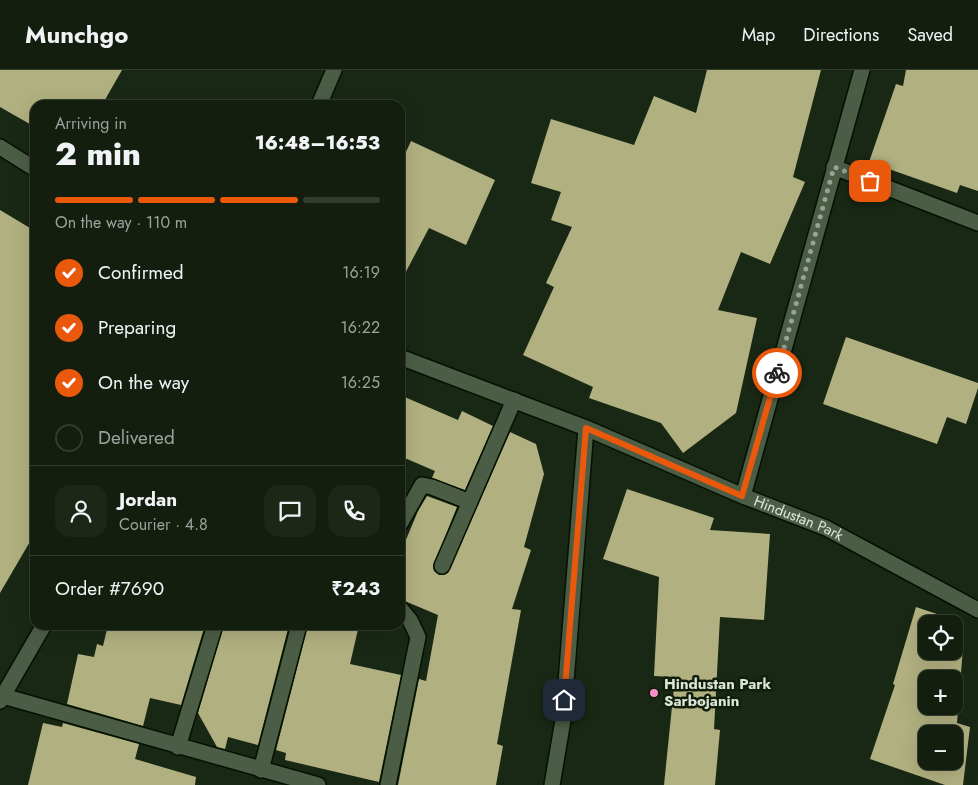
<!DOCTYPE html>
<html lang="en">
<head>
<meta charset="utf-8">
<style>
  :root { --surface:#131e0f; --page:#1c2718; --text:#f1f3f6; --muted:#9da29e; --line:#323c2f; --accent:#ea580c }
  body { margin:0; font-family:Jost,sans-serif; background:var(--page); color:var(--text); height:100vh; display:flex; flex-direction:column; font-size:19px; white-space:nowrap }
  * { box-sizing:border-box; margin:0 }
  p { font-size:16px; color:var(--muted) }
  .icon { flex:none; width:28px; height:28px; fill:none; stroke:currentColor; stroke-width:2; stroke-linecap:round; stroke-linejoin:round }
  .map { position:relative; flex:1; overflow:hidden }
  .side { position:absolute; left:30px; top:30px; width:375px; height:530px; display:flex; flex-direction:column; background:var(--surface); border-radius:15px; box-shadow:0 5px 20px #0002,0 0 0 1px var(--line) }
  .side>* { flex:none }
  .fabs { position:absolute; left:918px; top:545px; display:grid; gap:10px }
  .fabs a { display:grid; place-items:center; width:45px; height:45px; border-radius:10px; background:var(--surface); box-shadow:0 5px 20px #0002,0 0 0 1px var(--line); font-size:25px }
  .pin { position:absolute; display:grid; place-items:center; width:42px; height:42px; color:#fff; margin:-21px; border-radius:10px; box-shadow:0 2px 8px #0006 }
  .courier { position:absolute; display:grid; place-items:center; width:50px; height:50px; margin:-25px; border:4px solid #ea580c; border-radius:50%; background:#fff; color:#222; box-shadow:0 1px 6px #0007 }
  .headline em { font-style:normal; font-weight:800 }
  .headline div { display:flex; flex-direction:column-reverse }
  .headline { display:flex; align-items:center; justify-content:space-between; height:85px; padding:0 25px }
  h1 { font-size:32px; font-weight:800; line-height:38px }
  .bar { display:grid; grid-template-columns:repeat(4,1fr); gap:8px 5px; align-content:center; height:60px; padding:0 25px }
  .bar i { height:6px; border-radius:4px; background:var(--line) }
  .bar .current { background:var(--accent) }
  .bar p { grid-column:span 4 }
  .line { display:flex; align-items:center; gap:12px; padding:0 25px; border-top:1px solid var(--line) }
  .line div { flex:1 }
  .round { display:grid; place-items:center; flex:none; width:52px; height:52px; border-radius:15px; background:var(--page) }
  ol { padding:0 25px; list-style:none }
  li { display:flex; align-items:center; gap:15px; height:55px }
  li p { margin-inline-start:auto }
  li .icon { padding:5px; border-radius:50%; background:var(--accent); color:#fff; stroke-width:4 }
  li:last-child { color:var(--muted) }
  li i { width:28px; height:28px; border:2px solid var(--line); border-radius:50% }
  header { display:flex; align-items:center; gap:30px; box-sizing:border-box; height:70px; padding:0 25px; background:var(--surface); border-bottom:1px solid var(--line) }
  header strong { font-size:24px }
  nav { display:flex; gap:28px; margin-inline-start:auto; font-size:18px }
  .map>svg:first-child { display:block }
  .building { fill:#b1b080; fill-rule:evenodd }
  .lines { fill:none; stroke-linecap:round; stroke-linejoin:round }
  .lane-casing { stroke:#041101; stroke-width:18 }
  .street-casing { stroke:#041101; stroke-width:18 }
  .lane { stroke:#4c5d46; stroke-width:15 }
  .street { stroke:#4c5d46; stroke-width:15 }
  .done { stroke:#97a393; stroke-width:5; stroke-dasharray:0 9 }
  .route { stroke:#ea580c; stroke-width:6 }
  .poi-dot { fill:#fa8fc7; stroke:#101e0a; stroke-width:2 }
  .labels { text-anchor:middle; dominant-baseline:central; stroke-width:5; stroke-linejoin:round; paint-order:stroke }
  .street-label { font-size:15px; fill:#dbe5d8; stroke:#101e0a }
  .poi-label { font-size:15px; font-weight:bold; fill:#dbe5d8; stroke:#101e0a; text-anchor:start }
</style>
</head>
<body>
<header>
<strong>Munchgo</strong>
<nav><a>Map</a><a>Directions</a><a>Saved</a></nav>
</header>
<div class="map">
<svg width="978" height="715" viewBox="0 0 978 715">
  <rect width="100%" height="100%" fill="#192814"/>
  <path class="building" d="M 0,0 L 122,0 L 102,35 L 35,35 L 35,57 L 0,37 Z
    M 707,0 L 821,0 L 793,107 L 805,112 L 770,194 L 741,182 L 718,240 L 757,248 L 736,343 L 683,383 L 661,353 L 589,328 L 593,317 L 523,285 L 554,217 L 546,213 L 572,157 L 551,150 L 561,122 L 531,113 L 551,49 L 634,75 L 654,26 L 696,43 Z
    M 906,0 L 978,0 L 978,121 L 960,115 L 957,123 L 869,92 L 896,14 L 903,16 Z
    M 411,71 L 495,110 L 466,175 L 429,158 L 400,213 L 400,95 Z
    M 0,140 L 35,161 L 35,463 L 0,523 Z
    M 846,267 L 978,313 L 978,318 L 966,354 L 947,347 L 937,374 L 823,334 Z
    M 400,325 L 458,350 L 462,341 L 493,356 L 465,420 L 432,408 L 435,401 L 400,386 Z
    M 510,362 L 536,374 L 544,404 L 524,477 L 531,480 L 512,539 L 521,540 L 497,674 L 503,676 L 496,715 L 398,715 L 419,609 L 426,611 L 438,545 L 400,529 L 400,484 L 418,441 L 427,426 L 457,437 L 433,497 L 434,501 L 439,505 L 444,505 L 448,503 Z
    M 627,419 L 714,448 L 710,460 L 770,464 L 764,550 L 720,547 L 714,659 L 720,660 L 715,715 L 664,715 L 675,607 L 654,606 L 659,507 L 603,489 Z
    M 916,537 L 943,546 L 941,554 L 926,554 L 926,581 L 954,581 L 954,563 L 964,566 L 957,653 L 970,657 L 963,715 L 945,715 L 870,689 L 895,615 L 893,614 ZM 926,609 L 954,609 L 954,636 L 926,636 ZM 926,664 L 954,664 L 954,691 L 926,691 Z
    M 108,555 L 205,555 L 181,635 L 150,628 L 143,656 L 67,634 L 78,584 L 94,587 L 97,574 L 103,576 Z
    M 224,555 L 289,555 L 258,675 L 228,667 L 225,679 L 217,677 L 198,643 Z
    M 308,555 L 359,555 L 350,594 L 401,605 L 379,712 L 285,690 L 286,683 L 276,680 Z
    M 43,653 L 62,657 L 63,653 L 139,674 L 135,689 L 196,707 L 195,715 L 28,715 Z"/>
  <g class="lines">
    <g class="lane-casing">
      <path id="lane" d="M 400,454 L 422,415 L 432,417 L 470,432
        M 442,496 L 514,330"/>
    </g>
    <g class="street-casing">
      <g id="street">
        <path d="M 319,35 L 334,0"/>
        <path d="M 0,77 L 35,99"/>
        <path d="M 834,97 L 978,153"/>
        <path id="s1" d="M 400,287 L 586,358 L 743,426 L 826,458 L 978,540"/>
        <path d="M 743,426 L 862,0"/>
        <path d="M 3,626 L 318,715"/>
        <path d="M 0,631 L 44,555"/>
        <path d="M 178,677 L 215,555"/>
        <path d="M 261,700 L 299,555"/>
        <path d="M 388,715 L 418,567 L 410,550 L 400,538"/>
        <path d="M 552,715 L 563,650 L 586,358"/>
      </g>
    </g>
    <use href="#lane" class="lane"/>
    <use href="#street" class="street"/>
  </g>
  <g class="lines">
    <path class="done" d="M 777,303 L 834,97 L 870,111"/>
    <path class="route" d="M 564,630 L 586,358 L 742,426 L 777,303"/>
  </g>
  <circle class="poi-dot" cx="654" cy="623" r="5"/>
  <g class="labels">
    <g class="street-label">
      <text stroke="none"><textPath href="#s1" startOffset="430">Hindustan Park</textPath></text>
    </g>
    <g class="poi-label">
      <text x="664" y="614">Hindustan Park<tspan x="664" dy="17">Sarbojanin</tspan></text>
    </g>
  </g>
</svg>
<div class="fabs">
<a><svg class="icon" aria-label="locate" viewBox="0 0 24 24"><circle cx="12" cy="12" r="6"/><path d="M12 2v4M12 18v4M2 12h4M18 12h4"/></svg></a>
<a>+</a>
<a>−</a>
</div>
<div class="pin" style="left:870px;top:111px;background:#ea580c"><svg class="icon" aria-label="bag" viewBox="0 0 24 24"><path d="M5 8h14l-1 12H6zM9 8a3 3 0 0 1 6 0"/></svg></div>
<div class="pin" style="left:564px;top:630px;background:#1f2937"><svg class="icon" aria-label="home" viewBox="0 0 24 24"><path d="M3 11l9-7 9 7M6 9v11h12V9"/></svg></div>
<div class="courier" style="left:777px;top:303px"><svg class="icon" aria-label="bike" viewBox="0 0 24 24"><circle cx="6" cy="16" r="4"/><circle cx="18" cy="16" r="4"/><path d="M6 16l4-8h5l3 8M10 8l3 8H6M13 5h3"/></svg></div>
<section class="side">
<div class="headline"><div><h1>2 min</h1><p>Arriving in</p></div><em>16:48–16:53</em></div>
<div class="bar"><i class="current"></i><i class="current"></i><i class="current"></i><i></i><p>On the way · 110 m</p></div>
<ol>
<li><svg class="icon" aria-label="check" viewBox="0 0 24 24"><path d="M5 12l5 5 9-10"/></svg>Confirmed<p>16:19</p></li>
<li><svg class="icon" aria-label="check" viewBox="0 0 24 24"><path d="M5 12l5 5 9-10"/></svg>Preparing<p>16:22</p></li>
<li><svg class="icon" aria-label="check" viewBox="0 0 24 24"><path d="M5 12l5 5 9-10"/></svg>On the way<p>16:25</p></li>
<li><i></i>Delivered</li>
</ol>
<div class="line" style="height:90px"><a class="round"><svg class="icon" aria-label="person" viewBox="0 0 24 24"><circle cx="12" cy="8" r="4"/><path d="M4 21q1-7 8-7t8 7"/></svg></a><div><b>Jordan</b><p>Courier · 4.8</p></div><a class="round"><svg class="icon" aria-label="chat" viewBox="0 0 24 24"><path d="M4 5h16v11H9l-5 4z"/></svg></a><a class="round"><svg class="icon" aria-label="phone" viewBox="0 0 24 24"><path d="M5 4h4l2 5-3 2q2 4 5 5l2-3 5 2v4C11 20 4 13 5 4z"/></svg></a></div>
<div class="line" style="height:65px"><div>Order #7690</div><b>₹243</b></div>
</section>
</div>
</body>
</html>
